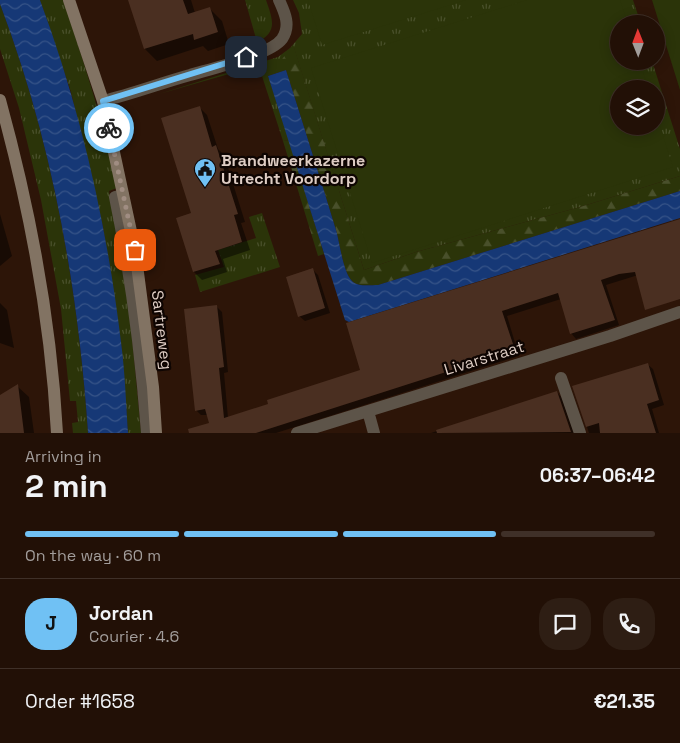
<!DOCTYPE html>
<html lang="en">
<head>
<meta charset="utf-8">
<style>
  :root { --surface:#221006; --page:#2e1e14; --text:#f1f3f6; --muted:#a29d9b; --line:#3f3028; --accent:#70c1f4 }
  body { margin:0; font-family:"Space Grotesk",sans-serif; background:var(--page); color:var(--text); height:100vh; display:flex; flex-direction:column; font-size:19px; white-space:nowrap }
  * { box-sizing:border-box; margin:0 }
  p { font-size:16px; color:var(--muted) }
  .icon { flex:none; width:28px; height:28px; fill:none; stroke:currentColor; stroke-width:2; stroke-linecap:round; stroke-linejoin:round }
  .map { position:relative; height:433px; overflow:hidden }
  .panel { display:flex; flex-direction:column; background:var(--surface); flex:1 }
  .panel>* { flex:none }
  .needle { width:32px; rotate:359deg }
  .buttons { position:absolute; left:610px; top:15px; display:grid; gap:10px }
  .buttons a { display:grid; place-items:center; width:55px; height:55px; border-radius:50%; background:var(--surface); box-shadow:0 2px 12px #0003,0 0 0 1px var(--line); font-size:25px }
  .pin { position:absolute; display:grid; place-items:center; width:42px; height:42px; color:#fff; margin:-21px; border-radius:10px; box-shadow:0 2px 8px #0006 }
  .courier { position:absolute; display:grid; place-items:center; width:50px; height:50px; margin:-25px; border:4px solid #70c1f4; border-radius:50%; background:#fff; color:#222; box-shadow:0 1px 6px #0007 }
  .overview em { font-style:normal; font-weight:700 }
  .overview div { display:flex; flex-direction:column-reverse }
  .overview { display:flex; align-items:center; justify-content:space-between; height:85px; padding:0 25px }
  h1 { font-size:32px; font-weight:700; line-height:38px }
  .bar { display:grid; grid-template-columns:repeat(4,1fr); gap:8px 5px; align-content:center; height:60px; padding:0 25px }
  .bar i { height:6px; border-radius:4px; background:var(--line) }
  .bar .selected { background:var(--accent) }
  .bar p { grid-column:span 4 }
  .line { display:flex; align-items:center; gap:12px; padding:0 25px; border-top:1px solid var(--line) }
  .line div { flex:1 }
  .round { display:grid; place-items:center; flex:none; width:52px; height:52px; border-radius:20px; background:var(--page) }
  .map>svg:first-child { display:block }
  .grass { fill:url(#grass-tufts); fill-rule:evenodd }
  .forest { fill:url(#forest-firs) }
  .garden { fill:#2b3409 }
  .water { fill:url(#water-waves) }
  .shadow { fill:#0007 }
  .building { fill:#4a2f21 }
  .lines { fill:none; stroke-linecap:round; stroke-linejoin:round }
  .street { stroke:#5d5449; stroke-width:12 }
  .secondary { stroke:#827363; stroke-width:12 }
  .done { stroke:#a08d82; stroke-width:5; stroke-dasharray:0 9 }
  .route { stroke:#70c1f4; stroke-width:6 }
  .labels { text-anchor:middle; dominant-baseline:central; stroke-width:4.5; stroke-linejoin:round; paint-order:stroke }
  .poi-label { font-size:16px; font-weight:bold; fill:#decdc4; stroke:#0e0502; text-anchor:start }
  .street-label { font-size:16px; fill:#decdc4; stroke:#0e0502 }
</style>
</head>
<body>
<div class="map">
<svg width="680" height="433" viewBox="0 0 680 433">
  <defs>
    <pattern id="grass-tufts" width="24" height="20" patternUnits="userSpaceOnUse" patternTransform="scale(1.25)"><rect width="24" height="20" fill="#2b3409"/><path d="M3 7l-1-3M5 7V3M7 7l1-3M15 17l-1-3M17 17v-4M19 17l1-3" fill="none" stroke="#49502b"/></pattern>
    <pattern id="forest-firs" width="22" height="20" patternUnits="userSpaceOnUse" patternTransform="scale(1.25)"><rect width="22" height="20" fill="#2b3409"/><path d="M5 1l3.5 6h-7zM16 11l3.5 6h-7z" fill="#49502b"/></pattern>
    <pattern id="water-waves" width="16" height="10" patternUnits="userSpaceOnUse" patternTransform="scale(1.25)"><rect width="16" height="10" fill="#163876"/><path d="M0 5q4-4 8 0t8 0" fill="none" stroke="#375488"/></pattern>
  </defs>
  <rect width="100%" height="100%" fill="#2d1508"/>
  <path class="grass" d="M 40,0 L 63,0 C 84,62 104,124 117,188 L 109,191 L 129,305 L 141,433 L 128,433 L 121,343 L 103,227 L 71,92 Z
    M 245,0 L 266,0 C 272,18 279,32 257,42 Z
    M 293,0 L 633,0 L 641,24 L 619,24 L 619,61 L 652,61 L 680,149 L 680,176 L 580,207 L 416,252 L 364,270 L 294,48 L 286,70 L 268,76 L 289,140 L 283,141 L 262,76 L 266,72 L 263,67 L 257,66 L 159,94 L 278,57 L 290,48 L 302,34 L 299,13 ZM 619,89 L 656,89 L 656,126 L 619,126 Z
    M 0,4 C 52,141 78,288 88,433 L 73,433 L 72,423 L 78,422 L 76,401 L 70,401 L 61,309 L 41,200 L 19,108 L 0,49 Z
    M 262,213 L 280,267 L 200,292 L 195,275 L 224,267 L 218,250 L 256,238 L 249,217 Z"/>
  <path class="forest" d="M 294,47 L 364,270 L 416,252 L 580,207 L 680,176 L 680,191 L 378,285 C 370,285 358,287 352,281 C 343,272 340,243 336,230 C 320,177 303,124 286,70 L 280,62 L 286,54 Z
    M 289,140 L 324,254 L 318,256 L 283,141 Z"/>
  <path class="garden" d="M 308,0 L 466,0 L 322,45 Z
    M 527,0 L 620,0 L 628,24 L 619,24 L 619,61 L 640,61 L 648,89 L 619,89 L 619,126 L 656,126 L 656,114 L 673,167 L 372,263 L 311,68 Z
    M 652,0 L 680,0 L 680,90 Z"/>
  <path class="water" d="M 0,0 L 40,0 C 81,110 107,226 121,342 C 125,372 126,403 128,433 L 88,433 C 78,287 52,141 0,4 Z
    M 286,70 C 303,124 320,177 336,230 C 340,243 343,272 352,281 C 358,287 370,285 378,285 L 680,191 L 680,218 L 349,322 L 345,320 L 268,76 Z"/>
  <path class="shadow" d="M 130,0 L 191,0 L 195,13 L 210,9 L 222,21 L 229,44 L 208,51 L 203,46 L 157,61 L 145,49 Z
    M 199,107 L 207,115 L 218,149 L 224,155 L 245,222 L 241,223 L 250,250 L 223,259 L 227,272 L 202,280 L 194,272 L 177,218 L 193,214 Z
    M 0,214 L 12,256 L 0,266 Z
    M 680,220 L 680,262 L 606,285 L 619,325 L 576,339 L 571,333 L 561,299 L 507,316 L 519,356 L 276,433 L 214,433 L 208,415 L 201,415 L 196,410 L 217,307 L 222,312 L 228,372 L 224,373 L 228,418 L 270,405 L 362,370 Z
    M 313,270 L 318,275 L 330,313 L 305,321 L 299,316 Z
    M 0,303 L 7,310 L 14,348 L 0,343 Z
    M 647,364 L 653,369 L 664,405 L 652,409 L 659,433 L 589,433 L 574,387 Z
    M 17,386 L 29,397 L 34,433 L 14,433 L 0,401 L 0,397 Z
    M 557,392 L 562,398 L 574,433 L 431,433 Z"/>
  <path class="building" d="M 128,0 L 183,0 L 188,14 L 210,7 L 218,32 L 194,40 L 193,34 L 144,49 Z
    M 200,106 L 212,147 L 216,145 L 238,214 L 234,215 L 242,242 L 215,251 L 220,264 L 193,272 L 176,218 L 191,213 L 161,118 Z
    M 680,219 L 680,299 L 645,310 L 635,272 L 619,274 L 601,280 L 615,320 L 570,334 L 558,293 L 502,311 L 515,350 L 256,433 L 189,433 L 188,429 L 209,423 L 205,409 L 195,411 L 184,309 L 217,305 L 224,367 L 219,368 L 224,418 L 268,404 L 267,400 L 360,370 L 346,323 Z
    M 313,268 L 325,308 L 298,317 L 286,277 Z
    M 648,363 L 659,400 L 647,404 L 656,433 L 600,433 L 599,423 L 586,427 L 572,386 Z
    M 18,384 L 24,433 L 0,433 L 0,395 Z
    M 557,391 L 571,432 L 437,433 L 436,430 Z"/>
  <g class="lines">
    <path class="street" d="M 103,101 C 132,94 161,83 190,75 C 210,69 270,55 282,39 C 291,26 285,13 279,0
      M 123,195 L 115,197 C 131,275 141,353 147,433
      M 561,378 L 580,433
      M 368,411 L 374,433
      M 297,433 L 610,336 L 680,312"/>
    <path class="secondary" d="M 69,0 L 103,101 L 135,250 L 153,387 L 156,433
      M 0,100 C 30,209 51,320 57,433"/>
  </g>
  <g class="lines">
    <path class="done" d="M 109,128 L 135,250"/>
    <path class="route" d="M 109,128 L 103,101 L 246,57"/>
  </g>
  <defs>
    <g id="civic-pin" transform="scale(1.125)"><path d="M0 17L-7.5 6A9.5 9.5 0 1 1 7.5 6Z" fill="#70c1f4" stroke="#0e0502"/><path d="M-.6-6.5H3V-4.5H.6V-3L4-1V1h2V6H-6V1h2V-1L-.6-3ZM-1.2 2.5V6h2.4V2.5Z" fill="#111"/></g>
  </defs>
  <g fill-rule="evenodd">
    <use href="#civic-pin" x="205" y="169"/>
  </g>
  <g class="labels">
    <g class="poi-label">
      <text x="221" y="160">Brandweerkazerne<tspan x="221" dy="18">Utrecht Voordorp</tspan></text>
    </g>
    <g class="street-label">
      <text transform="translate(162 330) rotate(83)">Sartreweg</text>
      <text transform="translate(484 358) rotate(-17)">Livarstraat</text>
    </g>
  </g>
</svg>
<div class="buttons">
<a><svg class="needle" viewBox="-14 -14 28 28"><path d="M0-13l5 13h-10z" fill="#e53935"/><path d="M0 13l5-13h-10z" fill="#a29d9b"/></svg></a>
<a><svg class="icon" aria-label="layers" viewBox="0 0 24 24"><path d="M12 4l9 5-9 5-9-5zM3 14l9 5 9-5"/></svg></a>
</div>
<div class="pin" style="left:135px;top:250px;background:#ea580c"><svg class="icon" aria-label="bag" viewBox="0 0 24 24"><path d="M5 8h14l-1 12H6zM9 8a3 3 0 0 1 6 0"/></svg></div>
<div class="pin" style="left:246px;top:57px;background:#1f2937"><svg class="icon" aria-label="home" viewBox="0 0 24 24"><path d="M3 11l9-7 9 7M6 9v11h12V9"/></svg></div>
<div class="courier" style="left:109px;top:128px"><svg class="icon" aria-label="bike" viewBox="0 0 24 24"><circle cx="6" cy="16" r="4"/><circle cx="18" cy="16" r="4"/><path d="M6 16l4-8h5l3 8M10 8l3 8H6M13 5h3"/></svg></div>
</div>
<section class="panel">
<div class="overview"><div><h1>2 min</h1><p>Arriving in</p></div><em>06:37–06:42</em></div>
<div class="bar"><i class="selected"></i><i class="selected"></i><i class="selected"></i><i></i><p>On the way · 60 m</p></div>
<div class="line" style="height:90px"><b class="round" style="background:var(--accent);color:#111">J</b><div><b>Jordan</b><p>Courier · 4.6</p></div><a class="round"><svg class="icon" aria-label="chat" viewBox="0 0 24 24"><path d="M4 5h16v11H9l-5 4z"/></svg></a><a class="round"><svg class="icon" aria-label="phone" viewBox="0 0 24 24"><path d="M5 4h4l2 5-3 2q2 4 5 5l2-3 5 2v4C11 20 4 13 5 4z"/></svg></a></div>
<div class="line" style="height:65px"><div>Order #1658</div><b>€21.35</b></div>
</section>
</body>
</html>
